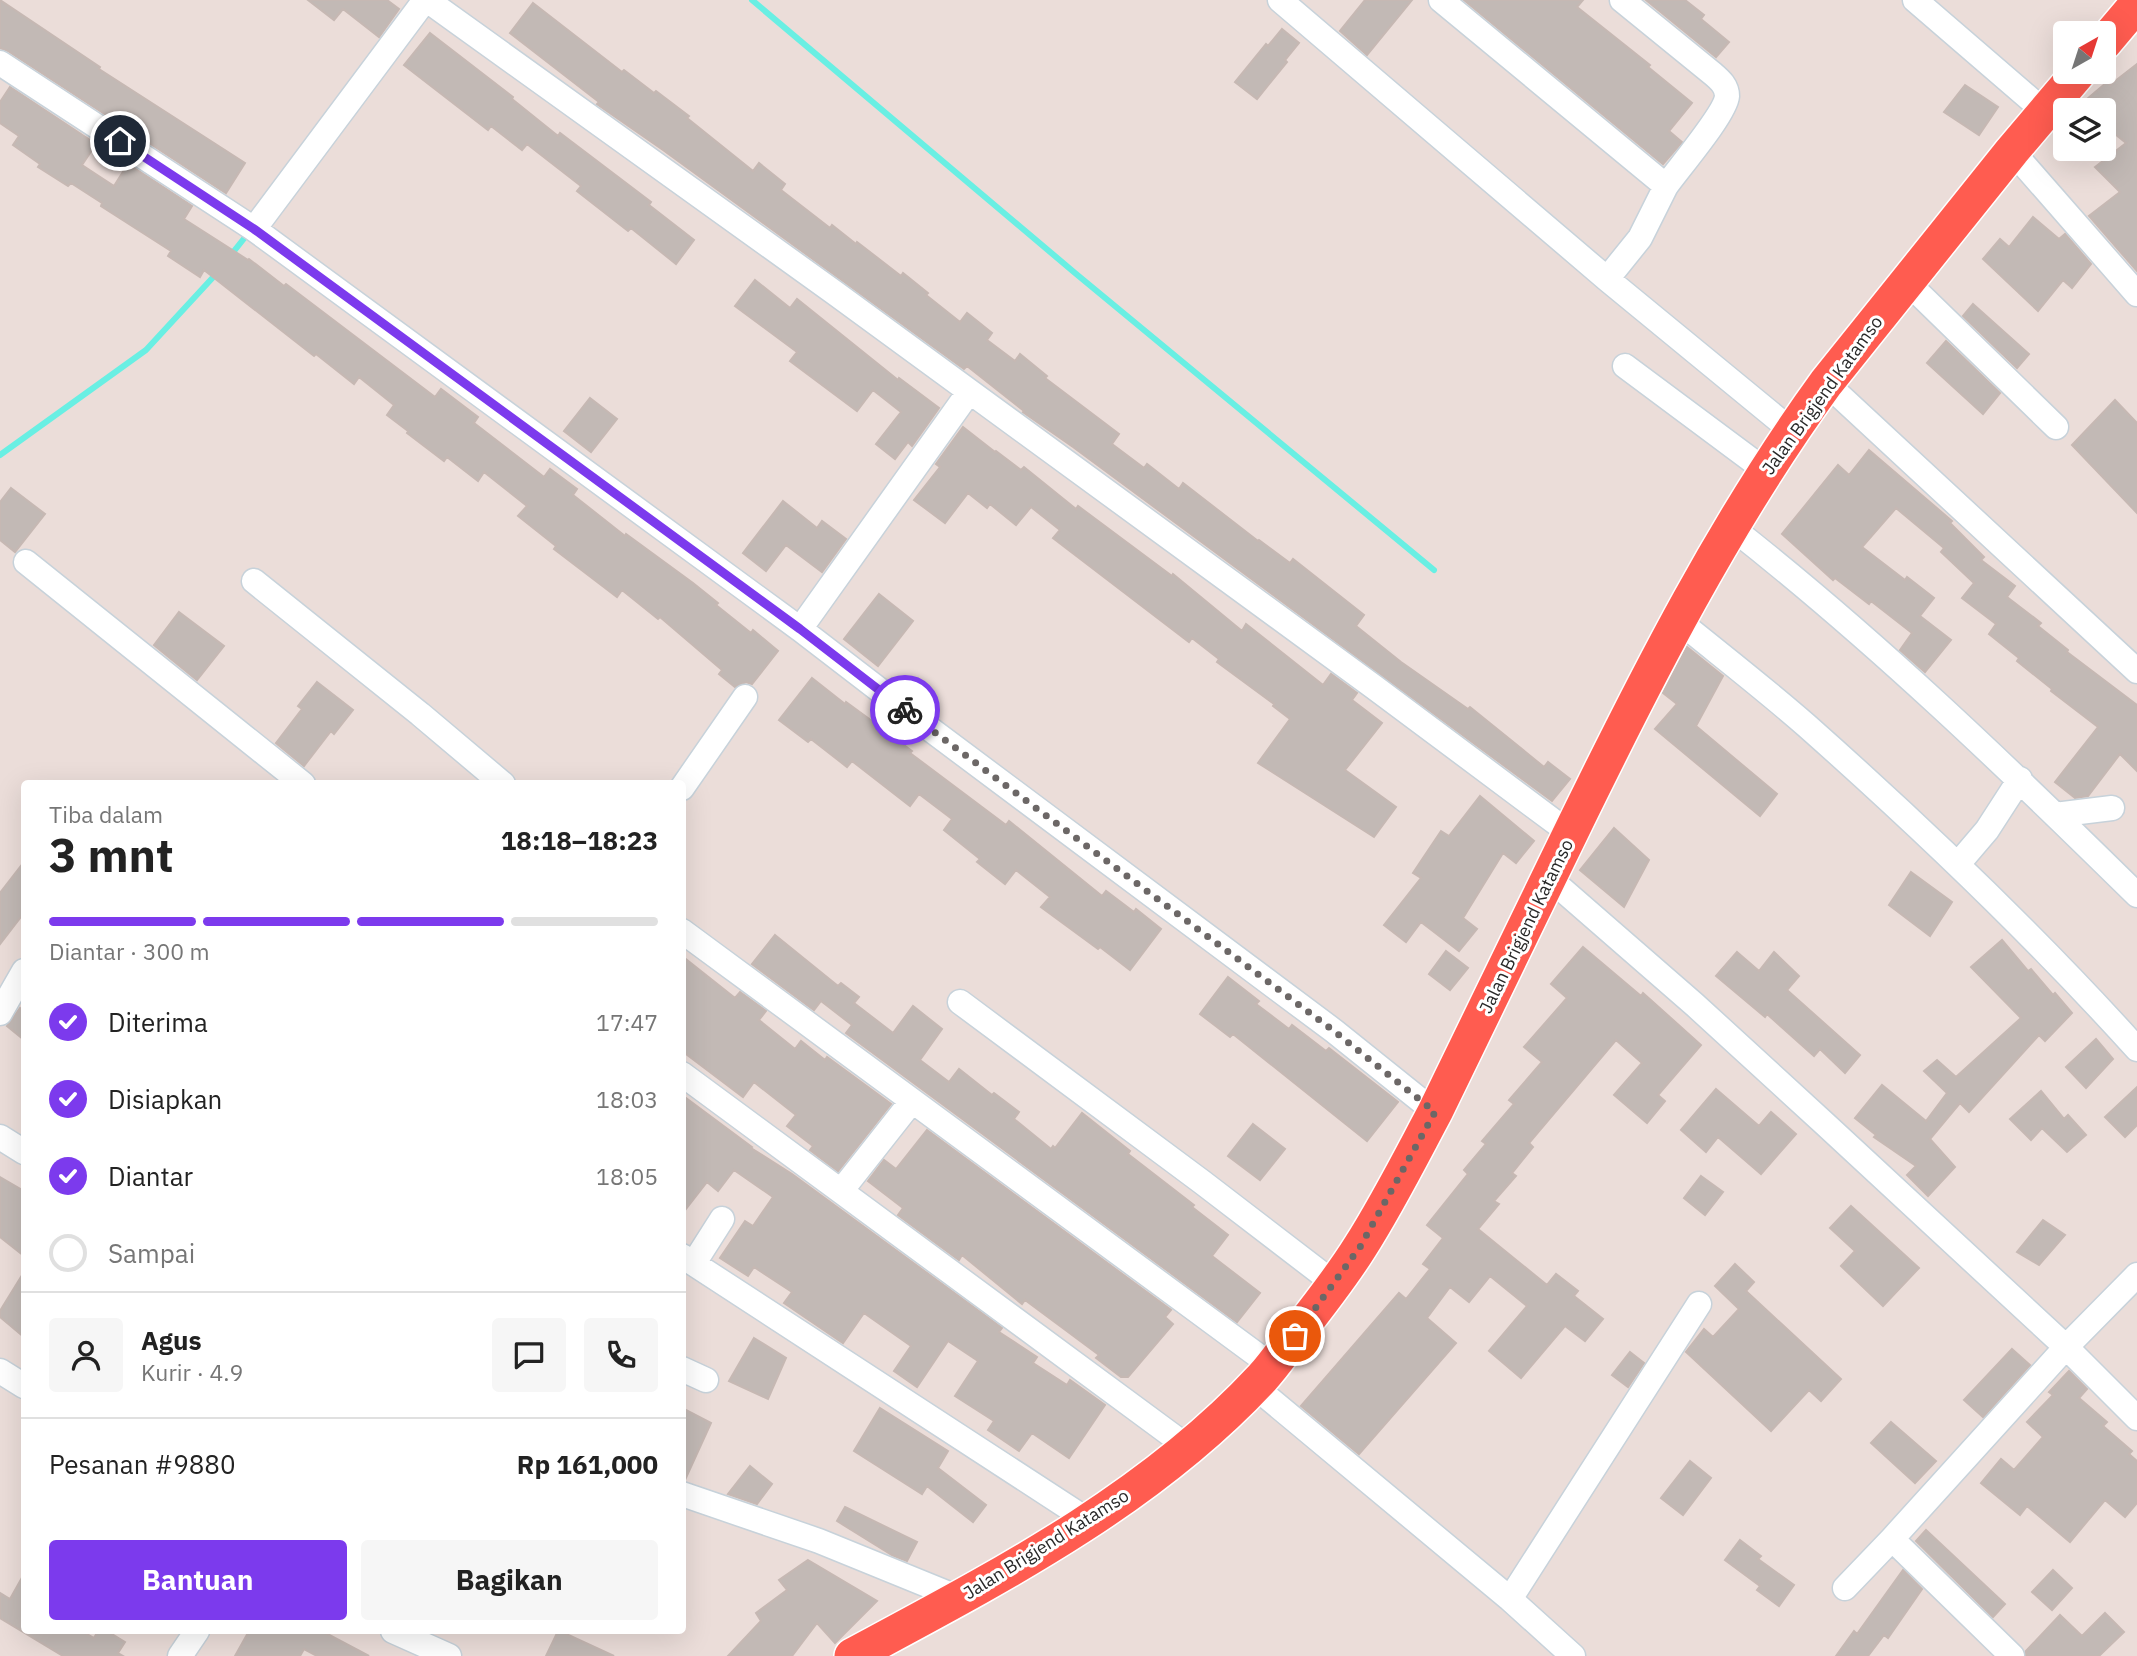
<!DOCTYPE html>
<html lang="id">
<head>
<meta charset="utf-8">
<style>
  :root { --surface:#fff; --page:#f6f6f6; --text:#222; --muted:#767676; --line:#e0e0e0; --accent:#7c3aed }
  body { margin:0; font-family:"IBM Plex Sans",sans-serif; background:var(--page); color:var(--text); height:100vh; display:flex; flex-direction:column; font-size:26px; white-space:nowrap }
  * { box-sizing:border-box; margin:0 }
  p { font-size:23px; color:var(--muted) }
  .icon { flex:none; width:38px; height:38px; fill:none; stroke:currentColor; stroke-width:2; stroke-linecap:round; stroke-linejoin:round }
  .map { position:relative; flex:1; overflow:hidden }
  .panel { position:absolute; left:21px; top:780px; width:665px; height:854px; display:flex; flex-direction:column; background:var(--surface); border-radius:7px; box-shadow:0 7px 28px #0002 }
  .panel>* { flex:none }
  .needle { width:46px; rotate:39deg }
  .buttons { position:absolute; left:2053px; top:21px; display:grid; gap:14px }
  .buttons a { display:grid; place-items:center; width:63px; height:63px; border-radius:7px; background:var(--surface); box-shadow:0 7px 28px #0002; font-size:35px }
  .pin { position:absolute; display:grid; place-items:center; width:60px; height:60px; color:#fff; margin:-30px; border:4px solid #fff; border-radius:50%; box-shadow:0 2px 7px #0007 }
  .courier { position:absolute; display:grid; place-items:center; width:70px; height:70px; margin:-35px; border:5px solid #7c3aed; border-radius:50%; background:#fff; color:#222; box-shadow:0 2px 9px #0007 }
  .summary em { font-style:normal; font-weight:700 }
  .summary div { display:flex; flex-direction:column-reverse }
  .summary { display:flex; align-items:center; justify-content:space-between; height:119px; padding:0 28px }
  h1 { font-size:46px; font-weight:700; line-height:52px }
  .bar { display:grid; grid-template-columns:repeat(4,1fr); gap:10px 7px; align-content:center; height:84px; padding:0 28px }
  .bar i { height:9px; border-radius:5px; background:var(--line) }
  .bar .active { background:var(--accent) }
  .bar p { grid-column:span 4 }
  .line { display:flex; align-items:center; gap:18px; padding:0 28px; border-top:2px solid var(--line) }
  .line div { flex:1 }
  .round { display:grid; place-items:center; flex:none; width:74px; height:74px; border-radius:7px; background:var(--page) }
  ol { padding:0 28px; list-style:none }
  li { display:flex; align-items:center; gap:21px; height:77px }
  li p { margin-inline-start:auto }
  li .icon { padding:7px; border-radius:50%; background:var(--accent); color:#fff; stroke-width:4 }
  li:last-child { color:var(--muted) }
  li i { width:38px; height:38px; border:4px solid var(--line); border-radius:50% }
  .action { display:flex; gap:14px; margin-top:auto; padding:14px 28px }
  .action a { flex:1; height:80px; border-radius:7px; background:var(--accent); color:#fff; font-size:28px; font-weight:700; line-height:80px; text-align:center }
  .action a+a { background:var(--page); color:var(--text) }
  .map>svg:first-child { display:block }
  .lines { fill:none; stroke-linecap:round; stroke-linejoin:round }
  .stream { stroke:#69efe3; stroke-width:6 }
  .building { fill:#c2b9b5; stroke:#c6b8b3; stroke-width:2 }
  .minor-casing { stroke:#c7d2da; stroke-width:27 }
  .highway-casing { stroke:#fff; stroke-width:38 }
  .minor { stroke:#fff; stroke-width:24 }
  .highway { stroke:#ff5c50; stroke-width:35 }
  .done { stroke:#6c6766; stroke-width:7; stroke-dasharray:0 12.6 }
  .route { stroke:#7c3aed; stroke-width:9 }
  .labels { text-anchor:middle; dominant-baseline:central; stroke-width:6; stroke-linejoin:round; paint-order:stroke }
  .street-label { font-size:18px; fill:#282828; stroke:#fff }
</style>
</head>
<body>
<div class="map">
<svg width="2137" height="1656" viewBox="0 0 2137 1656">
  <rect width="100%" height="100%" fill="#ebddd9"/>
  <g class="lines">
    <path class="stream" d="M 752,0 L 1075,273 L 1434,570
      M 230,256 L 250,231
      M 0,455 L 146,350 L 217,273"/>
  </g>
  <path class="building" d="M 0,0 L 100,67 L 99,69 L 245,163 L 226,193 L 8,51 L 0,48 Z
    M 308,0 L 387,0 L 399,9 L 379,37 L 343,9 L 334,20 Z
    M 1365,0 L 1412,0 L 1367,55 L 1340,31 Z
    M 1464,0 L 1583,0 L 1577,7 L 1650,65 L 1648,67 L 1692,103 L 1669,131 L 1682,142 L 1663,164 Z
    M 1646,0 L 1685,0 L 1704,15 L 1701,19 L 1729,42 L 1716,57 Z
    M 533,3 L 622,72 L 624,70 L 654,93 L 656,91 L 689,116 L 687,118 L 753,171 L 759,163 L 785,184 L 781,190 L 830,228 L 832,225 L 856,244 L 857,242 L 901,276 L 903,273 L 928,293 L 926,295 L 960,322 L 967,313 L 992,333 L 987,340 L 1015,361 L 1020,354 L 1047,376 L 1045,378 L 1119,434 L 1112,444 L 1144,468 L 1147,464 L 1179,489 L 1183,483 L 1258,541 L 1259,540 L 1290,563 L 1293,559 L 1364,615 L 1356,626 L 1401,662 L 1468,709 L 1470,707 L 1544,767 L 1548,762 L 1570,779 L 1552,801 L 1073,447 L 1023,412 L 1024,411 L 967,366 L 964,369 L 663,150 L 597,104 L 599,102 L 510,33 Z
    M 1282,29 L 1299,43 L 1285,60 L 1287,62 L 1257,99 L 1235,82 L 1266,44 L 1268,46 Z
    M 430,33 L 513,97 L 512,99 L 558,136 L 560,133 L 651,202 L 649,205 L 694,240 L 676,264 L 631,228 L 628,231 L 577,191 L 581,186 L 527,144 L 522,150 L 491,126 L 488,130 L 404,65 Z
    M 2137,64 L 2137,271 L 2089,216 L 2120,192 L 2095,167 L 2126,143 L 2104,125 L 2104,110 L 2074,110 L 2107,82 L 2110,85 Z
    M 1965,85 L 1998,107 L 1979,135 L 1944,112 Z
    M 10,87 L 96,144 L 82,165 L 114,186 L 128,164 L 192,206 L 184,219 L 248,260 L 249,259 L 284,286 L 286,284 L 435,397 L 441,389 L 478,417 L 474,423 L 544,477 L 550,469 L 577,489 L 573,495 L 625,536 L 626,534 L 693,583 L 718,603 L 716,605 L 751,633 L 753,630 L 778,651 L 752,684 L 746,682 L 735,687 L 719,674 L 722,670 L 660,617 L 658,619 L 622,590 L 617,597 L 554,549 L 556,546 L 518,516 L 527,506 L 484,472 L 478,481 L 447,457 L 444,461 L 407,433 L 408,431 L 387,415 L 394,405 L 359,377 L 354,384 L 316,354 L 314,356 L 204,270 L 200,277 L 168,256 L 171,251 L 101,206 L 102,203 L 71,183 L 68,186 L 38,167 L 40,164 L 13,145 L 19,136 L 0,123 L 0,102 Z
    M 2033,217 L 2059,239 L 2065,234 L 2091,264 L 2072,288 L 2063,280 L 2038,311 L 1983,259 L 2000,239 L 2009,247 Z
    M 755,280 L 790,308 L 797,299 L 898,380 L 899,378 L 939,408 L 912,446 L 908,442 L 895,459 L 876,444 L 901,412 L 873,390 L 857,411 L 790,361 L 797,352 L 735,306 Z
    M 1973,304 L 2029,354 L 2017,368 L 1963,316 Z
    M 1946,341 L 2000,393 L 1983,414 L 1927,363 Z
    M 590,398 L 617,419 L 591,452 L 564,431 Z
    M 2115,400 L 2137,423 L 2137,513 L 2072,445 Z
    M 963,427 L 995,452 L 996,451 L 1021,470 L 1024,467 L 1076,509 L 1078,506 L 1172,576 L 1173,574 L 1242,631 L 1246,624 L 1323,685 L 1331,674 L 1357,693 L 1352,700 L 1382,723 L 1345,770 L 1396,807 L 1374,837 L 1258,763 L 1290,719 L 1273,706 L 1274,704 L 1217,662 L 1219,659 L 1192,638 L 1189,642 L 1053,538 L 1060,530 L 1031,507 L 1016,525 L 990,504 L 987,508 L 968,493 L 945,523 L 914,500 L 940,467 L 936,464 Z
    M 1869,450 L 1952,521 L 1950,523 L 1984,557 L 1981,560 L 2015,586 L 2007,597 L 2041,623 L 2038,626 L 2068,650 L 2067,652 L 2137,705 L 2137,771 L 2120,754 L 2088,796 L 2075,798 L 2055,782 L 2098,727 L 2051,691 L 2052,689 L 2017,661 L 2019,658 L 1989,634 L 1996,624 L 1962,598 L 1974,583 L 1941,552 L 1944,548 L 1896,508 L 1862,547 L 1905,580 L 1907,577 L 1934,598 L 1920,616 L 1951,640 L 1925,672 L 1900,650 L 1912,633 L 1871,601 L 1869,604 L 1835,578 L 1833,580 L 1782,534 L 1838,465 L 1849,475 Z
    M 11,488 L 45,514 L 15,552 L 0,540 L 0,502 Z
    M 783,501 L 817,528 L 822,521 L 846,539 L 822,572 L 786,545 L 766,571 L 743,553 Z
    M 879,594 L 913,621 L 878,666 L 844,639 Z
    M 179,612 L 224,646 L 197,680 L 154,645 Z
    M 1687,647 L 1723,676 L 1696,726 L 1777,794 L 1760,816 L 1655,729 L 1677,704 L 1663,693 Z
    M 812,678 L 845,704 L 846,702 L 883,729 L 912,751 L 910,753 L 1006,825 L 1009,821 L 1102,896 L 1106,891 L 1134,912 L 1136,909 L 1161,929 L 1130,970 L 1100,947 L 1098,949 L 1041,907 L 1050,897 L 1016,870 L 1005,884 L 977,862 L 980,859 L 944,830 L 952,819 L 919,794 L 910,806 L 852,761 L 847,767 L 811,739 L 808,742 L 779,720 Z
    M 317,682 L 353,710 L 334,734 L 331,731 L 304,766 L 276,743 L 302,709 L 298,706 Z
    M 1480,796 L 1534,841 L 1516,863 L 1503,853 L 1463,918 L 1477,929 L 1459,951 L 1421,922 L 1406,942 L 1384,925 L 1421,878 L 1413,873 L 1441,831 L 1449,836 Z
    M 1614,828 L 1649,860 L 1624,907 L 1580,870 Z
    M 24,862 L 24,913 L 0,944 L 0,893 Z
    M 1911,872 L 1952,902 L 1930,936 L 1889,905 Z
    M 775,935 L 838,986 L 841,983 L 859,997 L 854,1003 L 893,1033 L 913,1006 L 942,1029 L 920,1060 L 949,1082 L 959,1069 L 992,1095 L 994,1093 L 1019,1112 L 1014,1119 L 1051,1149 L 1053,1146 L 1055,1148 L 1082,1113 L 1130,1151 L 1128,1154 L 1194,1205 L 1192,1207 L 1228,1235 L 1212,1256 L 1260,1293 L 1237,1322 L 846,1033 L 852,1025 L 821,1001 L 814,1010 L 752,964 Z
    M 2002,940 L 2028,971 L 2031,969 L 2053,995 L 2055,993 L 2072,1013 L 2045,1041 L 2039,1035 L 1969,1112 L 1960,1103 L 1930,1139 L 1955,1167 L 1928,1196 L 1907,1175 L 1916,1166 L 1874,1137 L 1876,1135 L 1855,1118 L 1882,1085 L 1926,1121 L 1947,1093 L 1924,1071 L 1937,1060 L 1956,1077 L 2021,1018 L 1971,967 Z
    M 1583,947 L 1641,996 L 1643,993 L 1701,1045 L 1658,1095 L 1665,1101 L 1647,1123 L 1614,1095 L 1642,1063 L 1616,1040 L 1529,1143 L 1533,1147 L 1512,1173 L 1516,1176 L 1494,1201 L 1499,1204 L 1478,1229 L 1547,1285 L 1556,1274 L 1578,1291 L 1574,1296 L 1603,1319 L 1585,1341 L 1565,1326 L 1521,1378 L 1489,1351 L 1527,1306 L 1490,1276 L 1469,1302 L 1450,1287 L 1427,1318 L 1456,1343 L 1359,1454 L 1301,1406 L 1399,1293 L 1406,1299 L 1430,1269 L 1423,1264 L 1443,1238 L 1427,1225 L 1468,1174 L 1464,1170 L 1486,1144 L 1482,1141 L 1514,1104 L 1509,1100 L 1542,1062 L 1524,1047 L 1567,998 L 1551,984 Z
    M 1446,951 L 1468,968 L 1450,990 L 1429,974 Z
    M 1737,952 L 1759,971 L 1774,952 L 1799,976 L 1787,990 L 1860,1055 L 1845,1073 L 1820,1049 L 1814,1056 L 1767,1014 L 1765,1017 L 1716,976 Z
    M 682,956 L 735,998 L 740,992 L 766,1011 L 759,1020 L 795,1049 L 801,1041 L 825,1060 L 827,1057 L 891,1104 L 838,1171 L 810,1150 L 813,1146 L 787,1126 L 796,1115 L 754,1082 L 743,1097 L 682,1051 Z
    M 1228,977 L 1259,1001 L 1256,1004 L 1289,1029 L 1292,1025 L 1326,1051 L 1329,1048 L 1398,1102 L 1367,1141 L 1233,1034 L 1230,1037 L 1200,1014 Z
    M 20,1008 L 24,1012 L 24,1040 L 7,1026 Z
    M 2096,1039 L 2113,1059 L 2086,1088 L 2066,1067 Z
    M 2137,1087 L 2137,1125 L 2125,1137 L 2105,1117 Z
    M 1716,1089 L 1759,1126 L 1771,1112 L 1796,1134 L 1761,1174 L 1718,1137 L 1706,1152 L 1681,1130 Z
    M 2041,1091 L 2064,1119 L 2068,1115 L 2086,1135 L 2067,1152 L 2042,1128 L 2031,1140 L 2010,1119 Z
    M 682,1095 L 752,1147 L 751,1148 L 792,1174 L 1002,1328 L 999,1332 L 1037,1357 L 1033,1363 L 1067,1385 L 1070,1380 L 1105,1405 L 1069,1458 L 1032,1433 L 1019,1451 L 988,1430 L 994,1421 L 955,1396 L 978,1361 L 948,1341 L 917,1387 L 894,1371 L 911,1346 L 864,1313 L 843,1343 L 784,1303 L 792,1292 L 754,1267 L 748,1276 L 720,1258 L 745,1221 L 753,1226 L 773,1197 L 734,1170 L 718,1191 L 707,1182 L 682,1214 Z
    M 1253,1124 L 1285,1149 L 1260,1180 L 1228,1156 Z
    M 927,1130 L 1171,1310 L 1165,1317 L 1173,1324 L 1128,1377 L 1121,1377 L 1096,1358 L 1099,1355 L 1025,1300 L 1022,1304 L 962,1255 L 959,1260 L 898,1215 L 903,1208 L 868,1181 L 884,1160 L 896,1169 Z
    M 1701,1176 L 1723,1192 L 1705,1215 L 1684,1198 Z
    M 0,1177 L 24,1191 L 24,1256 L 0,1237 Z
    M 1851,1206 L 1919,1268 L 1883,1306 L 1841,1266 L 1855,1251 L 1830,1228 Z
    M 2043,1220 L 2065,1235 L 2039,1265 L 2017,1252 Z
    M 1735,1264 L 1754,1282 L 1746,1291 L 1841,1379 L 1821,1401 L 1809,1390 L 1771,1431 L 1686,1352 L 1704,1329 L 1713,1337 L 1739,1309 L 1715,1286 Z
    M 24,1272 L 24,1337 L 0,1317 L 0,1311 Z
    M 754,1338 L 786,1358 L 768,1399 L 729,1381 Z
    M 2012,1349 L 2030,1365 L 1983,1417 L 1964,1400 Z
    M 1630,1352 L 1644,1363 L 1628,1387 L 1612,1375 Z
    M 2069,1371 L 2087,1389 L 2079,1398 L 2107,1422 L 2103,1426 L 2132,1451 L 2129,1454 L 2137,1461 L 2137,1503 L 2125,1517 L 2105,1500 L 2070,1542 L 2027,1506 L 2020,1515 L 1981,1483 L 2001,1459 L 2014,1470 L 2043,1437 L 2027,1422 L 2053,1395 L 2049,1392 Z
    M 682,1408 L 711,1423 L 685,1480 L 682,1480 Z
    M 880,1408 L 948,1451 L 938,1468 L 986,1505 L 973,1522 L 927,1486 L 922,1494 L 854,1451 Z
    M 1891,1422 L 1936,1461 L 1915,1483 L 1871,1443 Z
    M 1690,1461 L 1711,1478 L 1683,1515 L 1661,1498 Z
    M 750,1466 L 772,1484 L 757,1504 L 728,1494 Z
    M 845,1507 L 917,1542 L 907,1561 L 892,1555 L 837,1521 Z
    M 1926,1530 L 2005,1604 L 1993,1617 L 1916,1541 Z
    M 1740,1540 L 1761,1556 L 1758,1559 L 1794,1585 L 1779,1606 L 1757,1590 L 1760,1586 L 1725,1560 Z
    M 808,1560 L 877,1601 L 835,1643 L 817,1623 L 792,1656 L 728,1656 L 761,1621 L 756,1613 L 787,1590 L 779,1580 Z
    M 1903,1570 L 1922,1589 L 1888,1638 L 1884,1635 L 1868,1656 L 1836,1656 L 1854,1631 L 1857,1634 Z
    M 2053,1570 L 2072,1588 L 2052,1610 L 2032,1592 Z
    M 24,1574 L 24,1631 L 82,1631 L 94,1638 L 98,1631 L 107,1631 L 125,1642 L 118,1653 L 123,1656 L 63,1656 L 0,1618 L 0,1593 L 10,1599 Z
    M 2105,1613 L 2124,1632 L 2099,1656 L 2026,1656 L 2026,1651 L 2060,1615 L 2082,1636 Z
    M 249,1631 L 322,1631 L 369,1656 L 317,1656 L 304,1649 L 300,1656 L 235,1656 Z
    M 558,1631 L 560,1631 L 614,1656 L 546,1656 Z"/>
  <g class="lines">
    <g class="minor-casing">
      <path id="minor" d="M 427,0 L 835,293 L 1374,687 L 1571,834
        M 1280,0 L 1607,279 L 1792,431
        M 1441,0 L 1666,186 L 1640,238 L 1607,279
        M 1622,0 L 1713,74 C 1720,80 1727,86 1727,96 C 1726,113 1678,169 1666,186
        M 1915,0 L 2045,112
        M 0,63 L 254,229 L 800,629 L 934,732 L 1334,1031 L 1435,1112
        M 2012,151 L 2137,294
        M 254,229 L 425,0
        M 1907,282 L 2056,427
        M 1625,366 L 1766,471
        M 1826,383 L 2137,671
        M 1731,527 C 1875,640 2007,767 2137,895
        M 26,562 L 303,784
        M 254,581 L 420,714 L 503,784
        M 1679,621 C 1722,656 1766,690 1807,726 C 1922,828 2034,935 2137,1049
        M 800,629 L 969,392
        M 682,788 L 745,697
        M 2055,815 L 2112,808
        M 1958,864 L 1987,830 L 2020,779
        M 1549,878 L 1695,1005 L 1825,1124 L 2066,1347 L 2137,1418
        M 682,931 L 1272,1366
        M 960,1002 L 1202,1182 L 1335,1284
        M 0,1013 L 24,971
        M 682,1074 L 1189,1448
        M 0,1137 L 24,1152
        M 841,1191 L 912,1101
        M 682,1256 L 1089,1521
        M 694,1263 L 722,1219
        M 682,1369 L 706,1380
        M 0,1371 L 24,1386
        M 1254,1386 L 1510,1599 L 1573,1656
        M 682,1494 L 819,1541 L 959,1598
        M 1845,1588 L 1892,1539
        M 1510,1599 L 1699,1304
        M 393,1631 L 449,1656
        M 180,1656 L 197,1631
        M 2012,1656 L 1892,1539 L 2066,1347 L 2137,1275"/>
    </g>
    <g class="highway-casing">
      <path id="highway" d="M 2104,43 L 2137,4
        M 852,1656 C 997,1578 1149,1500 1262,1378 C 1275,1364 1286,1347 1298,1332 C 1320,1304 1342,1276 1360,1247 C 1388,1203 1411,1157 1435,1112 C 1481,1018 1527,924 1572,830 C 1647,676 1725,522 1826,383 L 2012,151 L 2079,72"/>
    </g>
    <use href="#minor" class="minor"/>
    <use href="#highway" class="highway"/>
  </g>
  <g class="lines">
    <path class="done" d="M 905,710 L 1334,1031 L 1435,1112 L 1360,1247 L 1295,1336"/>
    <path class="route" d="M 120,141 L 254,229 L 800,629 L 905,710"/>
  </g>
  <g class="labels">
    <g class="street-label">
      <text transform="translate(1822 395) rotate(-54)">Jalan Brigjend Katamso</text>
      <text transform="translate(1526 926) rotate(-64)">Jalan Brigjend Katamso</text>
      <text transform="translate(1046 1544) rotate(-32)">Jalan Brigjend Katamso</text>
    </g>
  </g>
</svg>
<div class="buttons">
<a><svg class="needle" viewBox="-14 -14 28 28"><path d="M0-13l5 13h-10z" fill="#e53935"/><path d="M0 13l5-13h-10z" fill="#767676"/></svg></a>
<a><svg class="icon" aria-label="layers" viewBox="0 0 24 24"><path d="M12 4l9 5-9 5-9-5zM3 14l9 5 9-5"/></svg></a>
</div>
<div class="pin" style="left:1295px;top:1336px;background:#ea580c"><svg class="icon" aria-label="bag" viewBox="0 0 24 24"><path d="M5 8h14l-1 12H6zM9 8a3 3 0 0 1 6 0"/></svg></div>
<div class="pin" style="left:120px;top:141px;background:#1f2937"><svg class="icon" aria-label="home" viewBox="0 0 24 24"><path d="M3 11l9-7 9 7M6 9v11h12V9"/></svg></div>
<div class="courier" style="left:905px;top:710px"><svg class="icon" aria-label="bike" viewBox="0 0 24 24"><circle cx="6" cy="16" r="4"/><circle cx="18" cy="16" r="4"/><path d="M6 16l4-8h5l3 8M10 8l3 8H6M13 5h3"/></svg></div>
<section class="panel">
<div class="summary"><div><h1>3 mnt</h1><p>Tiba dalam</p></div><em>18:18–18:23</em></div>
<div class="bar"><i class="active"></i><i class="active"></i><i class="active"></i><i></i><p>Diantar · 300 m</p></div>
<ol>
<li><svg class="icon" aria-label="check" viewBox="0 0 24 24"><path d="M5 12l5 5 9-10"/></svg>Diterima<p>17:47</p></li>
<li><svg class="icon" aria-label="check" viewBox="0 0 24 24"><path d="M5 12l5 5 9-10"/></svg>Disiapkan<p>18:03</p></li>
<li><svg class="icon" aria-label="check" viewBox="0 0 24 24"><path d="M5 12l5 5 9-10"/></svg>Diantar<p>18:05</p></li>
<li><i></i>Sampai</li>
</ol>
<div class="line" style="height:126px"><a class="round"><svg class="icon" aria-label="person" viewBox="0 0 24 24"><circle cx="12" cy="8" r="4"/><path d="M4 21q1-7 8-7t8 7"/></svg></a><div><b>Agus</b><p>Kurir · 4.9</p></div><a class="round"><svg class="icon" aria-label="chat" viewBox="0 0 24 24"><path d="M4 5h16v11H9l-5 4z"/></svg></a><a class="round"><svg class="icon" aria-label="phone" viewBox="0 0 24 24"><path d="M5 4h4l2 5-3 2q2 4 5 5l2-3 5 2v4C11 20 4 13 5 4z"/></svg></a></div>
<div class="line" style="height:91px"><div>Pesanan #9880</div><b>Rp 161,000</b></div>
<div class="action"><a>Bantuan</a><a>Bagikan</a></div>
</section>
</div>
</body>
</html>
